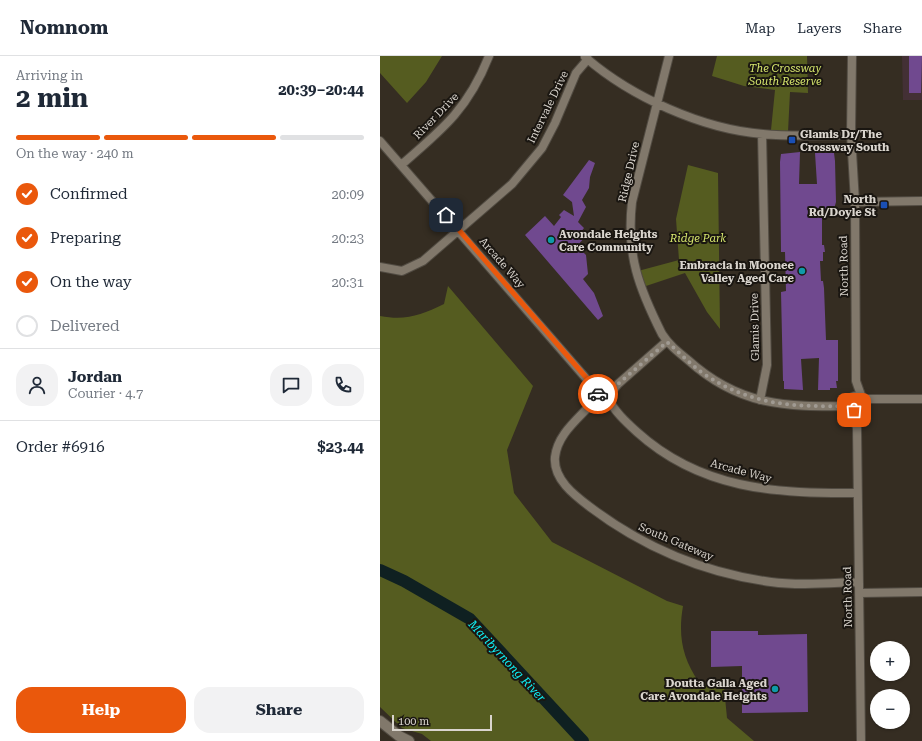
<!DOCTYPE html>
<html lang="en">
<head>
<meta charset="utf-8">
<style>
  :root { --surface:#fff; --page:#f2f2f3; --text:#1f2937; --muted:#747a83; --line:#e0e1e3; --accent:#ea580c }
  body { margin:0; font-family:"Roboto Serif",serif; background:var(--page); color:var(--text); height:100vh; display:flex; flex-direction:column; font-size:15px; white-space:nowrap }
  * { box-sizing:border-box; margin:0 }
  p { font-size:13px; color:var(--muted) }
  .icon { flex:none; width:22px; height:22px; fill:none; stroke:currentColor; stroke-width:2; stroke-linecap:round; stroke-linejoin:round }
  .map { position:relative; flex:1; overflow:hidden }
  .details { display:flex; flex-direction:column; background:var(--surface); width:380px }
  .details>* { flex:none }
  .fabs { position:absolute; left:490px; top:585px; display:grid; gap:8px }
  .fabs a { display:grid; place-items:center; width:40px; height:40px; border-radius:50%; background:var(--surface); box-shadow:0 1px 3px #0004; font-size:20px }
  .scale { position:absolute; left:12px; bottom:10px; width:100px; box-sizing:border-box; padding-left:4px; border:2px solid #dad5ce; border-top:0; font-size:11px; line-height:14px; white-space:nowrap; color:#dad5ce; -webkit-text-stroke:3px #1a1611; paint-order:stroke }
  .pin { position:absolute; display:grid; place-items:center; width:34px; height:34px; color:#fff; margin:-17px; border-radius:8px; box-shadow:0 2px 6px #0006 }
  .courier { position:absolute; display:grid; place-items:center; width:40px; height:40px; margin:-20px; border:3px solid #ea580c; border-radius:50%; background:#fff; color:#222; box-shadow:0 1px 5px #0007 }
  .summary em { font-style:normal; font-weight:700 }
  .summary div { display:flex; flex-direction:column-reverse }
  .summary { display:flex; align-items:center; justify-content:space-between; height:68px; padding:0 16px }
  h1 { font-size:26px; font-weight:700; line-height:30px }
  .bar { display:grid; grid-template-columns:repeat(4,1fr); gap:6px 4px; align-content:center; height:48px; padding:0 16px }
  .bar i { height:5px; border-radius:3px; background:var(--line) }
  .bar .on { background:var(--accent) }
  .bar p { grid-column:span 4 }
  .line { display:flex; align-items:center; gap:10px; padding:0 16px; border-top:1px solid var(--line) }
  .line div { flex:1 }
  .round { display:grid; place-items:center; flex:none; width:42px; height:42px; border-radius:16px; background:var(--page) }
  ol { padding:0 16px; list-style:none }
  li { display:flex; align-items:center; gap:12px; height:44px }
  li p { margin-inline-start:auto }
  li .icon { padding:4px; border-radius:50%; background:var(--accent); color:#fff; stroke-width:4 }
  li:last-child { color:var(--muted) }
  li i { width:22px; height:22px; border:2px solid var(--line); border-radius:50% }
  .cta { display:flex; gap:8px; margin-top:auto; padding:8px 16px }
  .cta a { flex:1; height:46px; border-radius:16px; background:var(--accent); color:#fff; font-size:16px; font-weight:700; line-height:46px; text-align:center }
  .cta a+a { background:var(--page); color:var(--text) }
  header { display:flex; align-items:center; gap:24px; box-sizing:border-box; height:56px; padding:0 20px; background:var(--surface); border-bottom:1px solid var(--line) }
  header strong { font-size:19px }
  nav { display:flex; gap:22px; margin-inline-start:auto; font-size:14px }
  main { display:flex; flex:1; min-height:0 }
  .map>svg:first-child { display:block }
  .education { fill:#433035 }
  .green { fill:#555c20 }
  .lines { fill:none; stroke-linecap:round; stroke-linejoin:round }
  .river { stroke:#0f2021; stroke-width:12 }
  .building { fill:#70498f }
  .minor-casing { stroke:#514b42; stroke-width:10 }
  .tertiary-casing { stroke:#514b42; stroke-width:12 }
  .minor { stroke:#81786b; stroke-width:8 }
  .tertiary { stroke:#81786b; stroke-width:10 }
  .done { stroke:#a09a92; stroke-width:4; stroke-dasharray:0 7.2 }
  .route { stroke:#ea580c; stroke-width:5 }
  .transit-dot { fill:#1a4fb4; stroke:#1a1611; stroke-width:1.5 }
  .culture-dot { fill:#0f9aa8; stroke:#1a1611; stroke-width:1.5 }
  .labels { text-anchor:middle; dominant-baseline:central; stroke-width:4; stroke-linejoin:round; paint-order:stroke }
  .park-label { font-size:11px; font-style:italic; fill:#d6e66d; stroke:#1a1611 }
  .street-label { font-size:11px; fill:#dad5ce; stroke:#1a1611 }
  .poi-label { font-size:11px; font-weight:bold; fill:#dad5ce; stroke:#1a1611; text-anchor:end }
  .water-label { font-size:12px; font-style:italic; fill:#0eeff6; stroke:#1a1611 }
</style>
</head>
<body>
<header>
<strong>Nomnom</strong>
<nav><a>Map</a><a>Layers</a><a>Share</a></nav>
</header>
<main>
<section class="details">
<div class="summary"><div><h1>2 min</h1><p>Arriving in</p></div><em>20:39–20:44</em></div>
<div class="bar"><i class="on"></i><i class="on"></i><i class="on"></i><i></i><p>On the way · 240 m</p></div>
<ol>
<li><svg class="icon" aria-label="check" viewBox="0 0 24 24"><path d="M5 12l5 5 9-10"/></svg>Confirmed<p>20:09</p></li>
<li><svg class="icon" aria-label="check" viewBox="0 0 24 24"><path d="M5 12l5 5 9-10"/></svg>Preparing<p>20:23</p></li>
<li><svg class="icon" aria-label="check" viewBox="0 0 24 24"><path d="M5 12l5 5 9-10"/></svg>On the way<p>20:31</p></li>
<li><i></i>Delivered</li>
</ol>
<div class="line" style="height:72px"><a class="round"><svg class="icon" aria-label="person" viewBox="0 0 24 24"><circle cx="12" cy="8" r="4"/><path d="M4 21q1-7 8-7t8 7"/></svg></a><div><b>Jordan</b><p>Courier · 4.7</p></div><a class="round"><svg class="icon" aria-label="chat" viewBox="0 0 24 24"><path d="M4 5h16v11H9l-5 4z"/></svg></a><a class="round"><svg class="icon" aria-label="phone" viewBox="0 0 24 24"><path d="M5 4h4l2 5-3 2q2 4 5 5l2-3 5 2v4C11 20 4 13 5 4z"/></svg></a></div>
<div class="line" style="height:52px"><div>Order #6916</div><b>$23.44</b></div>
<div class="cta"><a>Help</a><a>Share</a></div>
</section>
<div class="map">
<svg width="542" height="685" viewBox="0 0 542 685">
  <rect width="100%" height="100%" fill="#352d22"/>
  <path class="education" d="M 522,0 L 542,0 L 542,44 L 523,44 Z"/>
  <path class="green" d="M 0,0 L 62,0 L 46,26 L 27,47 L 0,17 Z
    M 337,0 L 427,0 L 428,37 L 410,36 L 408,76 L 391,74 L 395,34 L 364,30 L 332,20 Z
    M 308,109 L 338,117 L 340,273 L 327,256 L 305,217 L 263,231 L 258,215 L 299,204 L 296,163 Z
    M 68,230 L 153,330 L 127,394 L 134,437 L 172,486 L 287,545 L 303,550 C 298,579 302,602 319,626 L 344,631 L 347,662 L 374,685 L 51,685 L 42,678 L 22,672 L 0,651 L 0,260 C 26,265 41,259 64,248 Z"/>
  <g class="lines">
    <path class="river" d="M 0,514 L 24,525 L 90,563 L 203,685"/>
  </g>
  <path class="building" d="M 529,0 L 542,0 L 541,37 L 529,37 Z
    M 420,96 L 419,128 L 437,128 L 435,97 L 454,97 L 455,105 L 456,146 L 454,153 L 444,154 L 444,162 L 442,162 L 442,189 L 444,189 L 445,196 L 443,196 L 443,205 L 440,205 L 441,225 L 443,225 L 444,232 L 446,284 L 458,284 L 458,325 L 456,325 L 457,332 L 450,332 L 450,334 L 438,334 L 439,302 L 421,303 L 423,334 L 404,333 L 404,325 L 403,325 L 401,236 L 406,235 L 405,196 L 401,196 L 400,106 L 401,98 Z
    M 209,104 L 215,107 L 210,121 L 209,132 L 202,144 L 206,151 L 198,166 L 204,172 L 201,176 L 205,181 L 197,190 L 206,199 L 208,218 L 203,223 L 214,237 L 223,260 L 218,264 L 145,179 L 165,160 L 174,170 L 181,161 L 179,159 L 184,154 L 194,160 L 192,146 L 183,139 Z
    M 331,575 L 378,575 L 378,579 L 427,578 L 428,656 L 362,657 L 362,610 L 331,611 Z"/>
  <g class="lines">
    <g class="minor-casing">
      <path id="minor" d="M 289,0 L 252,146 C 246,199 259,232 282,278 C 289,289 298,296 308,304 C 359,350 405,351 470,350
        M 472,0 L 471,79 L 475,146 L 476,325 L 482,342
        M 205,1 C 251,41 322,73 383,78 C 413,81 442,79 471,79
        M 0,85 L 210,327 L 218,339
        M 21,109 C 63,73 88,53 109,0
        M 475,146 L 542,145
        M 0,211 L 22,215 L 43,205 L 132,128 L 162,92 L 175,67 L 196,17 L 208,3
        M218 340a5 5 0 1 1 10 0a5 5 0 1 1-10 0Z
        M469 347a7 7 0 1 1 14 0a7 7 0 1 1-14 0Z
        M 218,340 C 203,360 178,375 175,401 C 173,423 194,439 210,451 C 263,491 325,517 391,526 C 420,530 450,527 479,526
        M 228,340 L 238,328 L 287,285
        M 228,342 C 234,355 246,366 257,376 C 320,433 396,438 476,437
        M 482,343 L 542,343
        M 380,344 L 387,309 L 382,78
        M 471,352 L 477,372 L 481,685
        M 480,537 L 542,536"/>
    </g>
    <g class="tertiary-casing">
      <path id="tertiary" d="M 0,665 L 19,680 L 29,685"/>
    </g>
    <use href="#minor" class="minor"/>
    <use href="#tertiary" class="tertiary"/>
  </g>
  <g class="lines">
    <path class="done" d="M 218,338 L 224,336 L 228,340 L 238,328 L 287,286 C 299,296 310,308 324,318 C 372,350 414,351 470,350 L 474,354"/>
    <path class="route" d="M 66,159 L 210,326 L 218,338"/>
  </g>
  <g class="transit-dot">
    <rect x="408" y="80" width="8" height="8" rx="2"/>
    <rect x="500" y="145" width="8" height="8" rx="2"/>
  </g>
  <g class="culture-dot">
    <circle cx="171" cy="184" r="4"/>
    <circle cx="422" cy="215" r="4"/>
    <circle cx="395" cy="633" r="4"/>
  </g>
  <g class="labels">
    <g class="park-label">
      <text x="405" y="12">The Crossway<tspan x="405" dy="13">South Reserve</tspan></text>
      <text x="318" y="182">Ridge Park</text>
    </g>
    <g class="street-label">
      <text transform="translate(168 51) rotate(-64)">Intervale Drive</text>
      <text transform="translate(56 60) rotate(-46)">River Drive</text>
      <text transform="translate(249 116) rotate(-77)">Ridge Drive</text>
      <text transform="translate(122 207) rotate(49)">Arcade Way</text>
      <text transform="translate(464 210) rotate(-91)">North Road</text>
      <text transform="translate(375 271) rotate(-91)">Glamis Drive</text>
      <text transform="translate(361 415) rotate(15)">Arcade Way</text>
      <text transform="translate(296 486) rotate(23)">South Gateway</text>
      <text transform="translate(468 541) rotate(-91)">North Road</text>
    </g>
    <g class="poi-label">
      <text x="420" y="78" text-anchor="start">Glamis Dr/The<tspan x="420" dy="13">Crossway South</tspan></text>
      <text x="496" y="143">North<tspan x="496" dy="13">Rd/Doyle St</tspan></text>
      <text x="179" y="178" text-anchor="start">Avondale Heights<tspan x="179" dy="13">Care Community</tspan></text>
      <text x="414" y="209">Embracia in Moonee<tspan x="414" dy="13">Valley Aged Care</tspan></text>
      <text x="387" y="627">Doutta Galla Aged<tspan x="387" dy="13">Care Avondale Heights</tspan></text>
    </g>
    <g class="water-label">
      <text transform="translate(127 605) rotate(47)">Maribyrnong River</text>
    </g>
  </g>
</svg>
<div class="fabs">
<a>+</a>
<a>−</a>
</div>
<div class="scale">100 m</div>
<div class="pin" style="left:474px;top:354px;background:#ea580c"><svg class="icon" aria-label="bag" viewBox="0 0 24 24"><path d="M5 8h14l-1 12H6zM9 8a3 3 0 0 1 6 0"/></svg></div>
<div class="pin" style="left:66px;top:159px;background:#1f2937"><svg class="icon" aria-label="home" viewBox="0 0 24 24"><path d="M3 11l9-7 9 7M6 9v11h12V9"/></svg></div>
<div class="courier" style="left:218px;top:338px"><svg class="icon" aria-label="car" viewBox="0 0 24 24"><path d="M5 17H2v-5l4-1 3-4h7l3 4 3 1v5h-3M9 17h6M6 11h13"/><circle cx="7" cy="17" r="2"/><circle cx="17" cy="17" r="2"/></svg></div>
</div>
</main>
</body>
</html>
